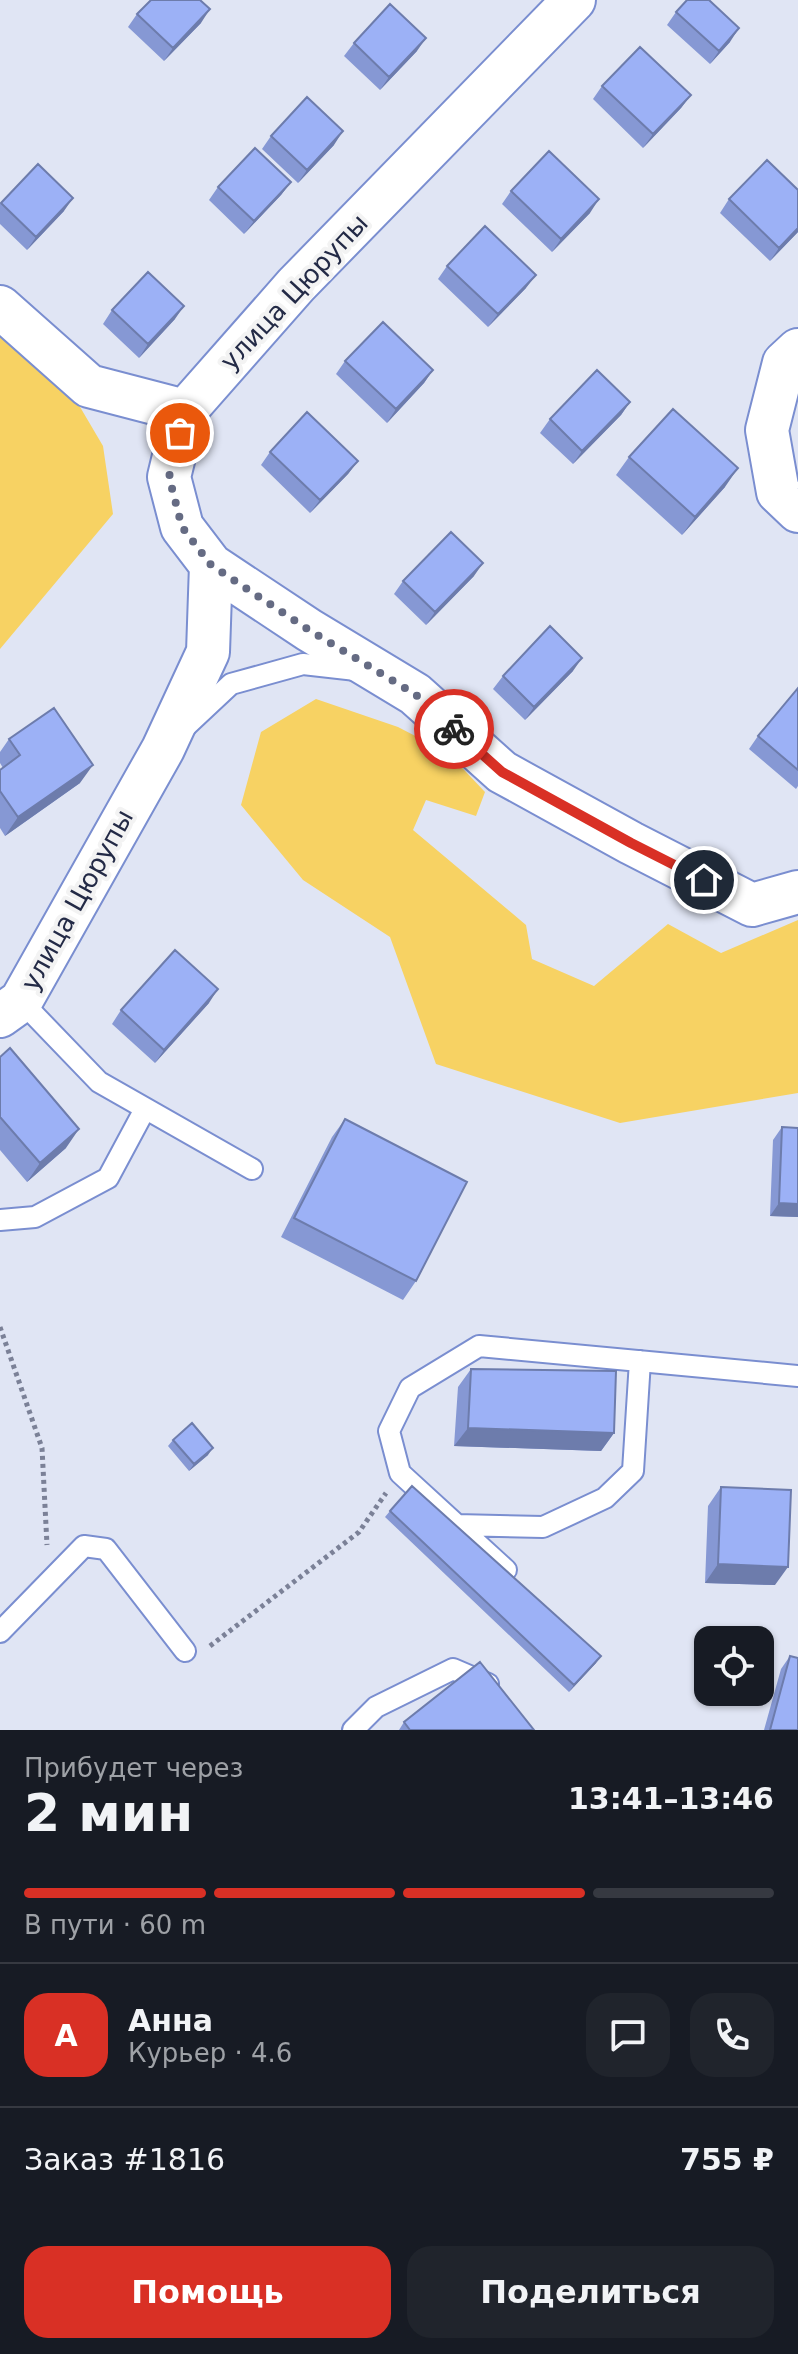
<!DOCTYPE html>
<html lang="ru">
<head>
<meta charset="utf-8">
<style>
  :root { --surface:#171b24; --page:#20242c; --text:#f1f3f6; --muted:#9ea1a6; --line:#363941; --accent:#d93025 }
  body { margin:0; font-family:"DejaVu Sans",sans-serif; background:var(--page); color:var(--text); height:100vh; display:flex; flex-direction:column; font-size:30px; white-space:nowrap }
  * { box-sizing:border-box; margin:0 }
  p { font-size:26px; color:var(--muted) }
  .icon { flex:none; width:44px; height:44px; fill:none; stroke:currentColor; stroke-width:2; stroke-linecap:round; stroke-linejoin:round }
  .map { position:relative; height:1730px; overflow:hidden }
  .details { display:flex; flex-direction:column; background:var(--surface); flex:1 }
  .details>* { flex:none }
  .fabs { position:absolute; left:694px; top:1626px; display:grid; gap:16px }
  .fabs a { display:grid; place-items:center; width:80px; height:80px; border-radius:16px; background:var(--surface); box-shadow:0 2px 6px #0004; font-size:40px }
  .pin { position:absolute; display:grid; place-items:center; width:68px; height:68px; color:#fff; margin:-34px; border:4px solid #fff; border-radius:50%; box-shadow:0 2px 8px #0007 }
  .courier { position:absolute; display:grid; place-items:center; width:80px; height:80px; margin:-40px; border:6px solid #d93025; border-radius:50%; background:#fff; color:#222; box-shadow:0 2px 10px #0007 }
  .summary em { font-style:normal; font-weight:800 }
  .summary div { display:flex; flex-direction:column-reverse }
  .summary { display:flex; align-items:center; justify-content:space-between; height:136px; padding:0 24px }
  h1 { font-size:52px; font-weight:800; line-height:60px }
  .bar { display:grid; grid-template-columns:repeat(4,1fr); gap:12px 8px; align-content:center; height:96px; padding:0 24px }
  .bar i { height:10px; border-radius:6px; background:var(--line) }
  .bar .current { background:var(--accent) }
  .bar p { grid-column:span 4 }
  .line { display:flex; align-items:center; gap:20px; padding:0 24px; border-top:2px solid var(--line) }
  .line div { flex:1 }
  .round { display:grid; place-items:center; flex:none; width:84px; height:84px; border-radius:24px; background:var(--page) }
  .primary-button { display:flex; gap:16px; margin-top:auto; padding:16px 24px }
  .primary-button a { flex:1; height:92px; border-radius:24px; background:var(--accent); color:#fff; font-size:32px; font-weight:800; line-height:92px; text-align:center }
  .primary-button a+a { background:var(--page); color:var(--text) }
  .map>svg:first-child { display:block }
  .green { fill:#f7d263 }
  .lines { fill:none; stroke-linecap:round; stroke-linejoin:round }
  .lane-casing { stroke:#7a8ed0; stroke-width:24 }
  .street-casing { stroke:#7a8ed0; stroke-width:46 }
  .path { stroke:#7b8197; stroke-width:5; stroke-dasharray:4 4; stroke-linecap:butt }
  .lane { stroke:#fff; stroke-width:20 }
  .street { stroke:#fff; stroke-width:42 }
  .wall { fill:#8698d4 }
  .shaded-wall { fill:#6d7cac }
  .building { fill:#9cb1f6; stroke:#6d7cac; stroke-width:2 }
  .done { stroke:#656b83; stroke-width:8; stroke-dasharray:0 14.4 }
  .route { stroke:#d93025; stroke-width:10 }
  .labels { text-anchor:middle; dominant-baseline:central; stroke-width:8; stroke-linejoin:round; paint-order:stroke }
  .street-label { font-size:26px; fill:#232a46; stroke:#f3f3f3 }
</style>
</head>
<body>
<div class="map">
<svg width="798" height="1730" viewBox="0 0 798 1730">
  <rect width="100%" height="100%" fill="#e0e5f4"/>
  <path class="green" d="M 0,334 L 73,395 L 103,446 L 113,514 L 0,649 Z
    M 316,699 L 398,727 L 448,753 L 485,792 L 476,816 L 426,800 L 413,830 L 526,925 L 532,959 L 594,986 L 668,924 L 721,953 L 798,920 L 798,1093 L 620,1123 L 436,1064 L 390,937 L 303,880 L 241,805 L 261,732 Z"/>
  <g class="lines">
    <g class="lane-casing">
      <path id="lane" d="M 184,728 L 231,684 L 303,664 L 356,670
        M 21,1001 L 99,1082 L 252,1169
        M 0,1220 L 35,1217 L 108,1178 L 145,1109
        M 456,1525 L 543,1527 L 605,1498 L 633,1471 L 640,1361
        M 506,1570 L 400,1473 L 389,1431 L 410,1388 L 479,1346 L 798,1376
        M 0,1632 L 84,1546 L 106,1549 L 185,1651
        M 353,1730 L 376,1707 L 453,1669 L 488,1684"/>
    </g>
    <g class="street-casing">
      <path id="street" d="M 0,307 L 89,386 L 185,411
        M 798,350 L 784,363 L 767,430 L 778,492 L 798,511
        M 211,565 L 309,630 L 415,694 L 502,772 L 631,843 L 752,905 L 798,892
        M 0,1016 L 21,1001 L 163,749 L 208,652 L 211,565 L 182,527 L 169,477 L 185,411 L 296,285 L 574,0"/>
    </g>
    <path class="path" d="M 0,1327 L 42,1448 L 47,1545
      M 210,1646 L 359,1532 L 386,1493"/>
    <use href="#lane" class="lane"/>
    <use href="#street" class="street"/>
  </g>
  <path class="wall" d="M 676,12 L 730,42 L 710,64 L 667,25 Z
    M 137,14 L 201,23 L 164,61 L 128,27 Z
    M 354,43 L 417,51 L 380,90 L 344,56 Z
    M 602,86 L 691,95 L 681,108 L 643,148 L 593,99 Z
    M 271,136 L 334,145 L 298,183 L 262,149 Z
    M 38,164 L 64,211 L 27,250 L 0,224 L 0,204 Z
    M 291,182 L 281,195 L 244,234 L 209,200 L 218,187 Z
    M 511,191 L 590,213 L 552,252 L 502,204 Z
    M 729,199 L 798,232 L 770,261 L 720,213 Z
    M 447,266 L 526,288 L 488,327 L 438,279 Z
    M 112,310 L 175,319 L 139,358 L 103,324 Z
    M 345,361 L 433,370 L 424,383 L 387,423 L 336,374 Z
    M 630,402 L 621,415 L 573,464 L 540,433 L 550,419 Z
    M 270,452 L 358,461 L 348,474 L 310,513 L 261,465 Z
    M 629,457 L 725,487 L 682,535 L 616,475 Z
    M 474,576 L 426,625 L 394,594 L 403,581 Z
    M 573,671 L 525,720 L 493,689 L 503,676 Z
    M 798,688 L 798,786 L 796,789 L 749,749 L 758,736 Z
    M 9,739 L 80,783 L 5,836 L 0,828 L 0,770 L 3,768 L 0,763 L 0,752 Z
    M 209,1003 L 155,1063 L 112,1024 L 121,1010 Z
    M 0,1057 L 66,1148 L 27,1182 L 0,1150 Z
    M 345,1119 L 416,1281 L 403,1300 L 281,1237 L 332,1137 Z
    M 782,1127 L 798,1217 L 770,1216 L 773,1140 Z
    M 471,1369 L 614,1433 L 601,1451 L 454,1446 L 458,1387 Z
    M 173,1440 L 208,1455 L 189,1471 L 168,1446 Z
    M 721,1487 L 775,1585 L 705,1583 L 708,1506 Z
    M 390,1511 L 596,1663 L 569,1692 L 385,1517 Z
    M 790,1656 L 798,1730 L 764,1730 L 781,1669 Z
    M 404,1722 L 534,1730 L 399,1730 Z"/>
  <path class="shaded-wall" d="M 210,9 L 201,23 L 164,61 L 173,48 Z
    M 739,28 L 730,42 L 710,64 L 719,51 Z
    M 426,38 L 417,51 L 380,90 L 389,77 Z
    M 691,95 L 681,108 L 643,148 L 653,134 Z
    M 343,131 L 334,145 L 298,183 L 307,170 Z
    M 291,182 L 281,195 L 244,234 L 254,221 Z
    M 73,198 L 64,211 L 27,250 L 36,237 Z
    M 599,199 L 590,213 L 552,252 L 561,239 Z
    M 798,228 L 798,232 L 770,261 L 779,248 Z
    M 536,275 L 526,288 L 488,327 L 498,314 Z
    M 184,306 L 175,319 L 139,358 L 148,344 Z
    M 433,370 L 424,383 L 387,423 L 396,409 Z
    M 630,402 L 621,415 L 573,464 L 582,451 Z
    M 358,461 L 348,474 L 310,513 L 320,500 Z
    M 738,468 L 725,487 L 682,535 L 695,517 Z
    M 483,563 L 474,576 L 426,625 L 435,612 Z
    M 582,658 L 573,671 L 525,720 L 534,707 Z
    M 93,765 L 80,783 L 5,836 L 18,817 Z
    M 218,989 L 209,1003 L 155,1063 L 164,1050 Z
    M 79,1129 L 66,1148 L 27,1182 L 40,1163 Z
    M 779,1203 L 798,1204 L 798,1217 L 770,1216 Z
    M 468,1428 L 614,1433 L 601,1451 L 454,1446 Z
    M 213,1448 L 208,1455 L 189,1471 L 194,1464 Z
    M 718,1564 L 788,1567 L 775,1585 L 705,1583 Z
    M 601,1656 L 596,1663 L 569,1692 L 574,1685 Z"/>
  <path class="building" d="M 151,0 L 200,0 L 210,9 L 173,48 L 137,14 Z
    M 687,0 L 709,0 L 739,28 L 719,51 L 676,12 Z
    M 390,4 L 426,38 L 389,77 L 354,43 Z
    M 640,47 L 691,95 L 653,134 L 602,86 Z
    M 307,97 L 343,131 L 307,170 L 271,136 Z
    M 255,148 L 291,182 L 254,221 L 218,187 Z
    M 549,151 L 599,199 L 561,239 L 511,191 Z
    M 767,160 L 798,190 L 798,228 L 779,248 L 729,199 Z
    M 38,164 L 73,198 L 36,237 L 1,203 Z
    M 485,226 L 536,275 L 498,314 L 447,266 Z
    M 148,272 L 184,306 L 148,344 L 112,310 Z
    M 383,322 L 433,370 L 396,409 L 345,361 Z
    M 597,370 L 630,402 L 582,451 L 550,419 Z
    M 673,409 L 738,468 L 695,517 L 629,457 Z
    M 307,412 L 358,461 L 320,500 L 270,452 Z
    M 451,532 L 483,563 L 435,612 L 403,581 Z
    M 550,626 L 582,658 L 534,707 L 503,676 Z
    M 798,688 L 798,770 L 758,736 Z
    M 54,708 L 93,765 L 18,817 L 0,791 L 0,770 L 20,755 L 9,739 Z
    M 175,950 L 218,989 L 164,1050 L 121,1010 Z
    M 10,1048 L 79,1129 L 40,1163 L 0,1117 L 0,1057 Z
    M 345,1119 L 467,1182 L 416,1281 L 294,1218 Z
    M 782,1127 L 798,1128 L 798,1204 L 779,1203 Z
    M 471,1369 L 616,1371 L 614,1433 L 468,1428 Z
    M 192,1423 L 213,1448 L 194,1464 L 173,1440 Z
    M 412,1486 L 601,1656 L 574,1685 L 390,1511 Z
    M 721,1487 L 791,1490 L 788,1567 L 718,1564 Z
    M 790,1656 L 798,1658 L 798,1730 L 770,1730 Z
    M 480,1662 L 534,1730 L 410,1730 L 404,1722 Z"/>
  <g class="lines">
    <path class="done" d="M 180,433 L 169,477 L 182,527 L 211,565 L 309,630 L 415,694 L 454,729"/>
    <path class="route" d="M 454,729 L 502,772 L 631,843 L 704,880"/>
  </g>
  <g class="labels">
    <g class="street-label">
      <text transform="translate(294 292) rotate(-47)">улица Цюрупы</text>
      <text transform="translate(77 900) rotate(-61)">улица Цюрупы</text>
    </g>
  </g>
</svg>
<div class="fabs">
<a><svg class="icon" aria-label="locate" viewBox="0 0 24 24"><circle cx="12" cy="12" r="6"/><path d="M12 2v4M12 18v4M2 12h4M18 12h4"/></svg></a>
</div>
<div class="pin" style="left:180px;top:433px;background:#ea580c"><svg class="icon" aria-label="bag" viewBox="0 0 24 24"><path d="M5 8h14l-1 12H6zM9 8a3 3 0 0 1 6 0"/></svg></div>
<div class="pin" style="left:704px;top:880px;background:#1f2937"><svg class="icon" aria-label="home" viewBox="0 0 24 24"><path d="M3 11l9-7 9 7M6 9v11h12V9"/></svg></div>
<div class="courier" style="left:454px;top:729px"><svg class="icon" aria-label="bike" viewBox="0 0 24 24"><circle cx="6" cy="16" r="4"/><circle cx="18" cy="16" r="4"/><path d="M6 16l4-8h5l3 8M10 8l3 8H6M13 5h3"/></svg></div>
</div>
<section class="details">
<div class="summary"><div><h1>2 мин</h1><p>Прибудет через</p></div><em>13:41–13:46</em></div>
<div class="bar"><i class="current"></i><i class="current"></i><i class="current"></i><i></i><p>В пути · 60 m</p></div>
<div class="line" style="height:144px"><b class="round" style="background:var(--accent);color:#fff">А</b><div><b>Анна</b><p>Курьер · 4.6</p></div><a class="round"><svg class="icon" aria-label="chat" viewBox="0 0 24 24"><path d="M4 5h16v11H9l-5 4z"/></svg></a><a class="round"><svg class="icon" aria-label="phone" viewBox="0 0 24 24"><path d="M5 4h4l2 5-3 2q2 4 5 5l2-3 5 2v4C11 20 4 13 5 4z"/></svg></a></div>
<div class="line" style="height:104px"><div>Заказ #1816</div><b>755 ₽</b></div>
<div class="primary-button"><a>Помощь</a><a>Поделиться</a></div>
</section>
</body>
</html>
